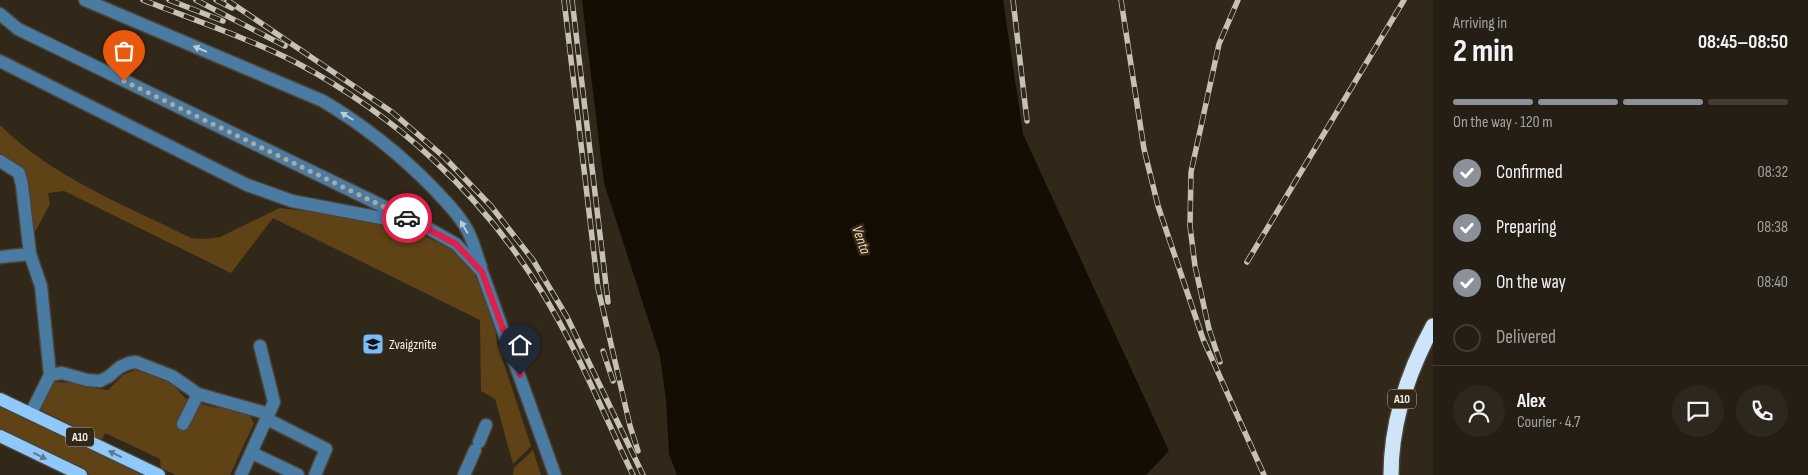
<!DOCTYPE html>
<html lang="en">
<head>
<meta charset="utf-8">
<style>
  :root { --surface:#251e14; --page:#2d271d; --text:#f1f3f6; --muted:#a3a2a0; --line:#423c34; --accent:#8c9099 }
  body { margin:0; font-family:"Sofia Sans Condensed",sans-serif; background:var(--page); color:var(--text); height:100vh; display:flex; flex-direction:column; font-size:19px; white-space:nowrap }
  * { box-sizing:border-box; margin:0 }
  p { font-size:16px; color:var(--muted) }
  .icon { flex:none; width:28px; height:28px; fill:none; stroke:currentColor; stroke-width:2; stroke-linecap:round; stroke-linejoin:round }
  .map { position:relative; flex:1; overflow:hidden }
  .side { display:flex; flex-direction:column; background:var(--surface); width:375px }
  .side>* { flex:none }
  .pin { position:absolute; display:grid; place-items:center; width:42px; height:42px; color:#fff; margin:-51px -21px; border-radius:50% 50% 50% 0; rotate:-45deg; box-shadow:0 0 5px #0007 }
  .pin .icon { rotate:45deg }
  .courier { position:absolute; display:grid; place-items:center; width:50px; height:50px; margin:-25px; border:4px solid #e11d48; border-radius:50%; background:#fff; color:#222; box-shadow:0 1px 6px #0007 }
  .summary em { font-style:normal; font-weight:700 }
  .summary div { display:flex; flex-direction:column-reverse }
  .summary { display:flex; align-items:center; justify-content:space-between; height:85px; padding:0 20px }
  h1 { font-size:32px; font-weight:700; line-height:38px }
  .bar { display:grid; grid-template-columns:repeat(4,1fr); gap:8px 5px; align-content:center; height:60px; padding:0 20px }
  .bar i { height:6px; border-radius:4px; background:var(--line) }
  .bar .active { background:var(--accent) }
  .bar p { grid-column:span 4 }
  .line { display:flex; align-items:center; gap:12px; padding:0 20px; border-top:1px solid var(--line) }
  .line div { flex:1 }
  .round { display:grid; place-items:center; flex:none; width:52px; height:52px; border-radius:26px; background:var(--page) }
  ol { padding:0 20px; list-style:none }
  li { display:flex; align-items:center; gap:15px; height:55px }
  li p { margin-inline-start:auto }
  li .icon { padding:5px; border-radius:50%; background:var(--accent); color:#fff; stroke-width:4 }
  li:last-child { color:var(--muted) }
  li i { width:28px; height:28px; border:2px solid var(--line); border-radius:50% }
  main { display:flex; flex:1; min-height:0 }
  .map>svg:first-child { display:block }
  .green { fill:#5f4317 }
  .water { fill:#140d03 }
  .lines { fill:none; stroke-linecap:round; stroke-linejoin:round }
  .minor-casing { stroke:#4c4436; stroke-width:15 }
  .major-casing { stroke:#4c4436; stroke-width:15 }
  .highway-casing { stroke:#4c4436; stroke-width:18 }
  .minor { stroke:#4a7ba3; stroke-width:12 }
  .major { stroke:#8fc9fc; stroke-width:12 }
  .highway { stroke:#cee4f9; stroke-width:15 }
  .rail-casing { stroke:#c6c0b6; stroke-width:5.5 }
  .rail { stroke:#31281a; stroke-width:4; stroke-dasharray:11; stroke-linecap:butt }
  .oneway { fill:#c0cbd0 }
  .oneway2 { fill:#60788b }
  .done { stroke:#afa89d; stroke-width:5; stroke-dasharray:0 9 }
  .route { stroke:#e11d48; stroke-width:6 }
  .labels { text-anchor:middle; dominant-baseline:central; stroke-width:5; stroke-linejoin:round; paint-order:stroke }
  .shield { fill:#31281a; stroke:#b9b2a7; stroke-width:1 }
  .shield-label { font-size:12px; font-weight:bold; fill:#f3ede4 }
  .poi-label { font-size:14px; fill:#f3ede4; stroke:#31281a; text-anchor:start }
  .water-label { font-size:15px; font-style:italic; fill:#f6dab2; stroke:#31281a }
</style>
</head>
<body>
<main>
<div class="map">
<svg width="1433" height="475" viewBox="0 0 1433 475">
  <rect width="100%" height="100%" fill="#31281a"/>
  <path class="green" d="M 0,125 C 53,178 125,205 191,238 L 206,239 L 220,237 L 280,208 L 307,211 L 404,226 L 449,248 L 461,256 L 472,268 L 486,301 L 495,327 L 497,343 L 531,446 L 513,464 L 495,399 L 481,391 L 480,320 L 273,218 L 231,273 L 64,191 L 48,193 L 50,204 L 35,232 L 25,172 L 0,156 Z
    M 135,370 L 170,381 L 185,398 L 208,406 L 248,413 L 254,423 L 230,475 L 176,475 L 161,468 L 160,459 L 105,433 L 102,440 L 39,409 L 54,382 L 79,383 L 93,388 L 108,390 L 123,375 Z
    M 0,405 L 146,475 L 90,475 L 0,432 Z
    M 533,450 L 541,475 L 513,475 L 514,468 Z"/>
  <path class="water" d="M 582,0 L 1003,0 L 1023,134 L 1169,451 L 1146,475 L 677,475 L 669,454 L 666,400 L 660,356 L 604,183 Z"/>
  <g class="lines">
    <g class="minor-casing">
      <path id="minor" d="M 85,0 L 323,101 C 365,126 401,155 434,189 C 445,201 458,213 466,228 C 473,239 476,254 481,267
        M 0,14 L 18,29 L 424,226 L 456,244 L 482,272 L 555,475
        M 0,61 L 247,185 L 292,201 L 408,223
        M 0,161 L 19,173 L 22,185 L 30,254 L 41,286 L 50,375 L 31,413
        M 0,257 L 30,254
        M 50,375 L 62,373 L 87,380 L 100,381 L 108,377 L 120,367 L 129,363 L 136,362 L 172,376 L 198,394 L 269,414
        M 267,419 L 326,449 L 315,475
        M 183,424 L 198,394
        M 479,442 L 486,425
        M 252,453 L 298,475
        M 241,475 L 274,402 L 260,346
        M 464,475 L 475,450"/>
    </g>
    <g class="major-casing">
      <path id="major" d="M 0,399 L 159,475
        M 0,436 L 81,475"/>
    </g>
    <g class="highway-casing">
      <path id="highway" d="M 1391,475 C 1391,422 1408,372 1433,326"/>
    </g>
    <use href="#minor" class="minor"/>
    <use href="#major" class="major"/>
    <use href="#highway" class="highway"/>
    <g class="rail-casing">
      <path id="rail" d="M 143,0 C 194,20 248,38 297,63 C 397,116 480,193 540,289 C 577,348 603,413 633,475
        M 169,0 L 223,21
        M 196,0 L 285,46
        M 216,0 L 232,8
        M 227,0 L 392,112 L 444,157 L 491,206 L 533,260 L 567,317 L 643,475
        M 564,0 L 598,288 L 630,426 L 638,451
        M 572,0 L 608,302
        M 1013,0 L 1027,121
        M 1121,0 L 1144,149 L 1158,206 L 1203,339 L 1264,475
        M 1247,262 L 1404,0
        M 603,351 L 613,381
        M 1220,362 L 1209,329 L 1195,266 L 1190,226 L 1191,172 L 1219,44 L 1238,0"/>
    </g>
    <use href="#rail" class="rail"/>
  </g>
  <defs><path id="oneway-solid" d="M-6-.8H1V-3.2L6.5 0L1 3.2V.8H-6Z" transform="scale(1.25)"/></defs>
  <g class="oneway">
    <use href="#oneway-solid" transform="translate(200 49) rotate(-157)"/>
    <use href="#oneway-solid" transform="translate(347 116) rotate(-148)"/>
    <use href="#oneway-solid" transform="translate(464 227) rotate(-120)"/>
  </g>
  <g class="oneway2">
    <use href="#oneway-solid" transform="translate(115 454) rotate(-154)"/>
    <use href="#oneway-solid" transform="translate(40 456) rotate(26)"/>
  </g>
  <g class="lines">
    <path class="done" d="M 124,81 L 407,218"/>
    <path class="route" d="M 407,218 L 456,244 L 482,272 L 520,375"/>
  </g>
  <defs>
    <g id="school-square" transform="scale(1.125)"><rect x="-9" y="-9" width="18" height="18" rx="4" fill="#7abef8" stroke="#31281a"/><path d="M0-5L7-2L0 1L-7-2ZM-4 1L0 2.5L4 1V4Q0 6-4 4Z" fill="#111"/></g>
  </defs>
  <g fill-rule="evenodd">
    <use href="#school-square" x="373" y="344"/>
  </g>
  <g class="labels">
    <g class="shield">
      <rect x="1388" y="389.5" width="28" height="19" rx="4"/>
      <rect x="66" y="427.5" width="28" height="19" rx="4"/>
    </g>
    <g class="shield-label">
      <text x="1402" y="399">A10</text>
      <text x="80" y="437">A10</text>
    </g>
    <g class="poi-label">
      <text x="389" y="344">Zvaigznīte</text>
    </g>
    <g class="water-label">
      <text transform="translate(861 240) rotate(71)">Venta</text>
    </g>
  </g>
</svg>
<div class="pin" style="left:124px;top:81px;background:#ea580c"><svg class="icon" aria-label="bag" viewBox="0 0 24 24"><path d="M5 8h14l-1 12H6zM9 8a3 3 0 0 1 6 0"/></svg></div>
<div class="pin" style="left:520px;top:375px;background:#1f2937"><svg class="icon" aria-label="home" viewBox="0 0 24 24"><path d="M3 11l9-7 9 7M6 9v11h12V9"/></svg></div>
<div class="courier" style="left:407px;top:218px"><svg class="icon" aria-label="car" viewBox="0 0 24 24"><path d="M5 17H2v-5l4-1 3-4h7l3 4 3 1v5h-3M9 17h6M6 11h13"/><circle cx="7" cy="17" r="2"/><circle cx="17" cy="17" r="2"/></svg></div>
</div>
<section class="side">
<div class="summary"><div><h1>2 min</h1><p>Arriving in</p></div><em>08:45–08:50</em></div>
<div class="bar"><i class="active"></i><i class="active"></i><i class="active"></i><i></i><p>On the way · 120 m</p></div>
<ol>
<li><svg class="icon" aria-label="check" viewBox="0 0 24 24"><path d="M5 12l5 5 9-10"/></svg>Confirmed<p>08:32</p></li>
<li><svg class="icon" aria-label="check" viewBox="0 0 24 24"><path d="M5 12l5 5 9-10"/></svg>Preparing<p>08:38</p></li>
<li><svg class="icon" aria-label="check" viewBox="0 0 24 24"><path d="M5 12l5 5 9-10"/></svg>On the way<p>08:40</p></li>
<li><i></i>Delivered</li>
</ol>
<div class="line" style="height:90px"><a class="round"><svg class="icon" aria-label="person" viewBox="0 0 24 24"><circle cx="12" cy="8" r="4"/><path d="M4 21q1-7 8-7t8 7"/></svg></a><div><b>Alex</b><p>Courier · 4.7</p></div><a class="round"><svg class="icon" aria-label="chat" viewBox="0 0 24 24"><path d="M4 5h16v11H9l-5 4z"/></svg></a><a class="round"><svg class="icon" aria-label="phone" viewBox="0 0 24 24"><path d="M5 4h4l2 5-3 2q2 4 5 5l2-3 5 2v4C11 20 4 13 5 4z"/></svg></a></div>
</section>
</main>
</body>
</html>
